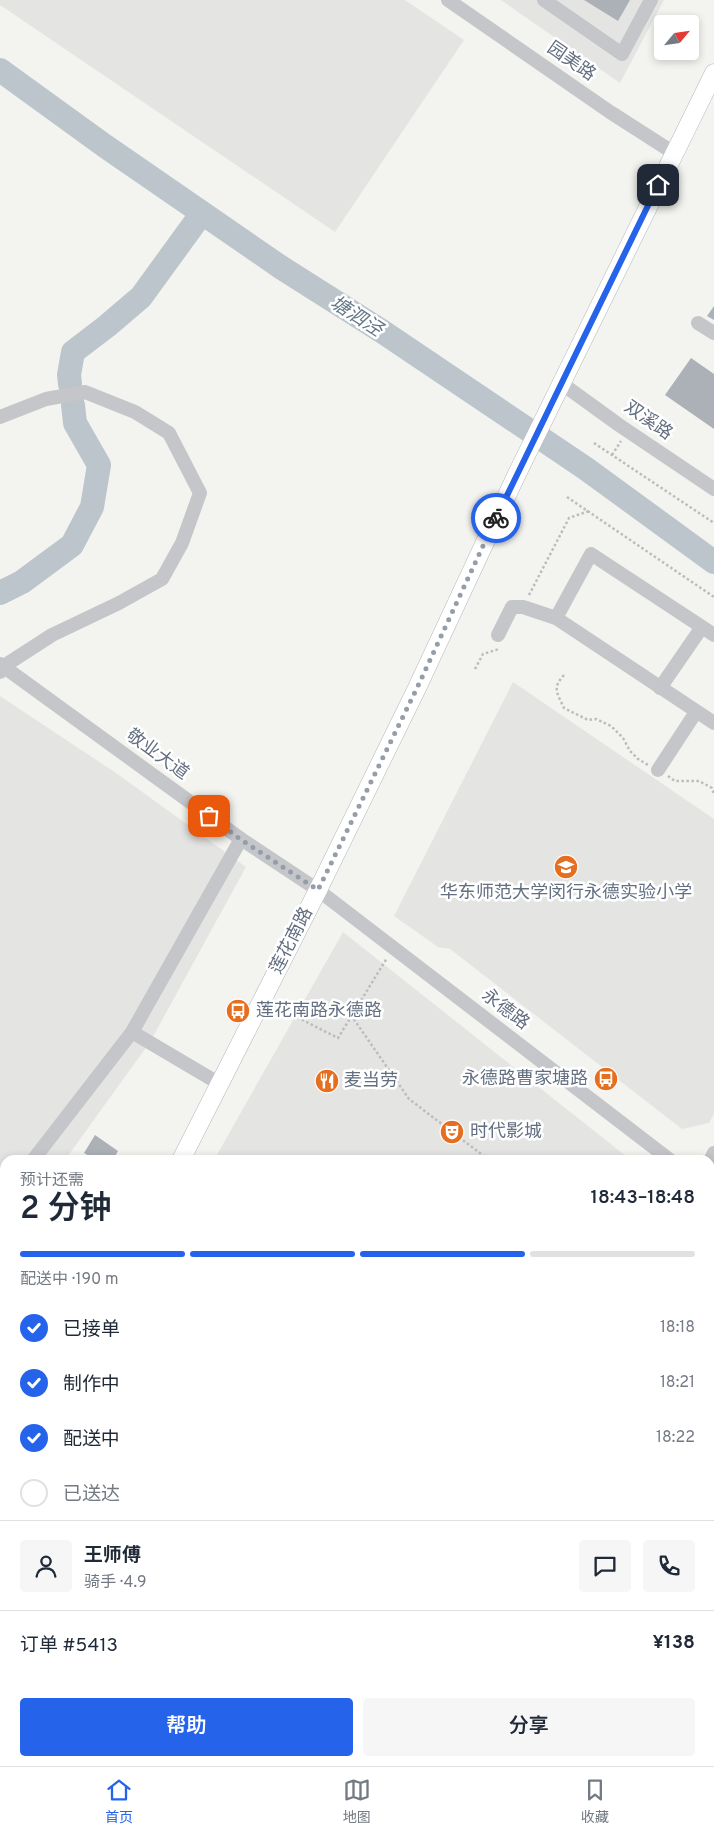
<!DOCTYPE html>
<html lang="zh">
<head>
<meta charset="utf-8">
<style>
  :root { --surface:#fff; --page:#f6f6f7; --text:#1f2937; --muted:#747a83; --line:#e0e1e3; --accent:#2563eb }
  body { margin:0; font-family:Overpass,"Noto Sans SC",sans-serif; background:var(--page); color:var(--text); height:100vh; display:flex; flex-direction:column; font-size:19px; white-space:nowrap }
  * { box-sizing:border-box; margin:0 }
  p { font-size:16px; color:var(--muted) }
  .icon { flex:none; width:28px; height:28px; fill:none; stroke:currentColor; stroke-width:2; stroke-linecap:round; stroke-linejoin:round }
  .map { position:relative; flex:1; overflow:hidden }
  .details { position:absolute; left:0px; top:1155px; width:715px; height:611px; display:flex; flex-direction:column; background:var(--surface); border-radius:15px 15px 0 0; box-shadow:0 2px 8px #0003 }
  .details>* { flex:none }
  .needle { width:32px; rotate:61deg }
  .tools { position:absolute; left:654px; top:15px; display:grid; gap:10px }
  .tools a { display:grid; place-items:center; width:45px; height:45px; border-radius:5px; background:var(--surface); box-shadow:0 2px 8px #0003; font-size:25px }
  .pin { position:absolute; display:grid; place-items:center; width:42px; height:42px; color:#fff; margin:-21px; border-radius:10px; box-shadow:0 2px 8px #0006 }
  .courier { position:absolute; display:grid; place-items:center; width:50px; height:50px; margin:-25px; border:4px solid #2563eb; border-radius:50%; background:#fff; color:#222; box-shadow:0 1px 6px #0007 }
  .head em { font-style:normal; font-weight:600 }
  .head div { display:flex; flex-direction:column-reverse }
  .head { display:flex; align-items:center; justify-content:space-between; height:85px; padding:0 20px }
  h1 { font-size:32px; font-weight:600; line-height:38px }
  .bar { display:grid; grid-template-columns:repeat(4,1fr); gap:8px 5px; align-content:center; height:60px; padding:0 20px }
  .bar i { height:6px; border-radius:4px; background:var(--line) }
  .bar .current { background:var(--accent) }
  .bar p { grid-column:span 4 }
  .line { display:flex; align-items:center; gap:12px; padding:0 20px; border-top:1px solid var(--line) }
  .line div { flex:1 }
  .round { display:grid; place-items:center; flex:none; width:52px; height:52px; border-radius:5px; background:var(--page) }
  ol { padding:0 20px; list-style:none }
  li { display:flex; align-items:center; gap:15px; height:55px }
  li p { margin-inline-start:auto }
  li .icon { padding:5px; border-radius:50%; background:var(--accent); color:#fff; stroke-width:4 }
  li:last-child { color:var(--muted) }
  li i { width:28px; height:28px; border:2px solid var(--line); border-radius:50% }
  .button { display:flex; gap:10px; margin-top:auto; padding:10px 20px }
  .button a { flex:1; height:58px; border-radius:5px; background:var(--accent); color:#fff; font-size:20px; font-weight:600; line-height:58px; text-align:center }
  .button a+a { background:var(--page); color:var(--text) }
  .tab-bar { display:flex; justify-content:space-around; align-items:center; height:70px; border-top:1px solid var(--line); background:var(--surface); font-size:14px; color:var(--muted) }
  .tab-bar a { display:grid; justify-items:center; gap:2px }
  .tab-bar .current { color:var(--accent) }
  .map>svg:first-child { display:block }
  .built { fill:#e4e5e3 }
  .lines { fill:none; stroke-linecap:round; stroke-linejoin:round }
  .river { stroke:#bcc5cc; stroke-width:24 }
  .building { fill:#acb1b8 }
  .major-casing { stroke:#b4b7bc; stroke-width:19 }
  .path { stroke:#bbbcbf; stroke-width:2.5; stroke-dasharray:2.5 2.5; stroke-linecap:butt }
  .minor { stroke:#c4c6ca; stroke-width:14 }
  .major { stroke:#fff; stroke-width:18 }
  .rail { stroke:#a2a6ad; stroke-width:4; stroke-dasharray:8 4; stroke-linecap:butt }
  .done { stroke:#959ea8; stroke-width:5; stroke-dasharray:0 9 }
  .route { stroke:#2563eb; stroke-width:6 }
  .labels { text-anchor:middle; dominant-baseline:central; stroke-width:5; stroke-linejoin:round; paint-order:stroke }
  .street-label { font-size:18px; fill:#636f81; stroke:#fff }
  .poi-label { font-size:18px; fill:#636f81; stroke:#fff; text-anchor:start }
  .water-label { font-size:19px; font-style:italic; fill:#637786; stroke:#fff }
</style>
</head>
<body>
<div class="map">
<svg width="714" height="1766" viewBox="0 0 714 1766">
  <rect width="100%" height="100%" fill="#f3f4f0"/>
  <path class="built" d="M 0,0 L 405,0 L 464,40 L 335,232 L 0,5 Z
    M 501,0 L 664,0 L 620,83 Z
    M 513,682 L 714,819 L 714,1114 L 709,1123 L 682,1129 L 450,949 L 438,947 L 394,916 Z
    M 0,696 L 116,773 L 246,867 L 150,1042 L 65,1160 L 5,1160 L 5,1244 L 0,1251 Z
    M 343,932 L 631,1160 L 214,1160 Z
    M 710,1340 L 714,1344 L 714,1462 L 710,1458 Z"/>
  <g class="lines">
    <path class="river" d="M 0,70 L 105,146 L 282,268 L 383,332 L 585,468 L 714,562
      M 70,384 L 69,375 L 73,352 L 107,326 L 141,297 L 202,213
      M 0,593 L 22,582 L 72,545 L 92,507 L 99,465 L 75,423 L 73,405"/>
  </g>
  <path class="building" d="M 584,0 L 630,0 L 618,21 Z
    M 714,306 L 714,320 L 707,316 Z
    M 691,358 L 714,374 L 714,429 L 665,395 Z
    M 95,1135 L 118,1151 L 113,1160 L 96,1160 L 84,1153 Z
    M 710,1362 L 714,1366 L 714,1421 L 710,1417 Z"/>
  <g class="lines">
    <g class="major-casing">
      <path id="major" d="M 181,1160 L 319,888 L 417,688 L 515,478 L 714,73
        M 0,1474 L 5,1467"/>
    </g>
    <path class="path" d="M 594,443 L 714,523
      M 612,455 L 621,441
      M 567,497 L 714,597
      M 529,595 L 569,518 L 589,511
      M 475,669 L 483,654 L 499,649
      M 564,675 C 552,688 557,693 564,708 L 588,720 L 596,719 L 611,726 L 623,738 L 630,751 L 638,759 L 648,765
      M 668,776 L 675,781 L 699,781 L 712,788 L 714,794
      M 275,1006 L 338,1038 L 387,958
      M 351,1015 L 409,1099 L 489,1160"/>
    <path class="minor" d="M 448,0 L 610,112 L 674,153
      M 544,0 L 622,54 L 651,0
      M 698,323 L 714,333
      M 561,383 L 619,425 L 714,489
      M 0,417 L 46,399 L 85,392 L 135,412 L 169,433 L 200,493 L 182,543 L 162,579 L 119,603 L 52,635 L 4,666 L 0,672
      M 556,618 L 591,554 L 714,635
      M 498,635 L 512,607 L 523,607 L 556,618 L 714,723
      M 0,664 L 241,839 L 318,890 L 670,1160
      M 660,688 L 702,627
      M 658,770 L 696,712
      M 220,1084 L 132,1032 L 241,839
      M 33,1160 L 132,1032
      M 710,1161 L 714,1153
      M 710,1191 L 714,1194
      M 0,1205 L 5,1198
      M 710,1666 L 714,1666
      M 568,1766 L 572,1761"/>
    <use href="#major" class="major"/>
    <path class="rail" d="M 0,1595 L 5,1597
      M 710,1676 L 714,1675"/>
  </g>
  <g class="lines">
    <path class="done" d="M 209,816 L 240,839 L 318,890 L 417,688 L 496,518"/>
    <path class="route" d="M 496,518 L 658,185"/>
  </g>
  <defs>
    <g id="school-disc" transform="scale(1.25)"><circle r="9.5" fill="#e56e1f" stroke="#fff"/><path d="M0-5L7-2L0 1L-7-2ZM-4 1L0 2.5L4 1V4Q0 6-4 4Z" fill="#fff"/></g>
    <g id="bus-disc" transform="scale(1.25)"><circle r="9.5" fill="#e56e1f" stroke="#fff"/><path d="M-5-6H5V4H4V6H2V4H-2V6H-4V4H-5ZM-3.5-4V0h7V-4ZM-3.5 1.2v1.5H-2V1.2ZM2 1.2v1.5H3.5V1.2Z" fill="#fff"/></g>
    <g id="restaurant-disc" transform="scale(1.25)"><circle r="9.5" fill="#e56e1f" stroke="#fff"/><path d="M-5-6h1v4h1v-4h1v4h1v-4h1v5L-1.5 .5V6h-2V.5L-5-1ZM5-6V6H3V1.5H1.5Q1.5-4 5-6Z" fill="#fff"/></g>
    <g id="theatre-disc" transform="scale(1.25)"><circle r="9.5" fill="#e56e1f" stroke="#fff"/><path d="M-5-5.5Q0-4 5-5.5V0Q5 5 0 6Q-5 5-5 0ZM-3.3-2.5H-1v1.5H-3.3ZM1-2.5H3.3v1.5H1ZM-2.8 1Q0 5.5 2.8 1Z" fill="#fff"/></g>
  </defs>
  <g fill-rule="evenodd">
    <use href="#school-disc" x="566" y="867"/>
    <use href="#bus-disc" x="238" y="1011"/>
    <use href="#bus-disc" x="606" y="1079"/>
    <use href="#restaurant-disc" x="327" y="1081"/>
    <use href="#theatre-disc" x="452" y="1132"/>
  </g>
  <g class="labels">
    <g class="street-label">
      <text transform="translate(571 62) rotate(35)">园美路</text>
      <text transform="translate(648 421) rotate(35)">双溪路</text>
      <text transform="translate(157 755) rotate(36)">敬业大道</text>
      <text transform="translate(292 941) rotate(-63)">莲花南路</text>
      <text transform="translate(505 1010) rotate(37)">永德路</text>
    </g>
    <g class="poi-label">
      <text x="566" y="893" text-anchor="middle">华东师范大学闵行永德实验小学</text>
      <text x="256" y="1011">莲花南路永德路</text>
      <text x="588" y="1079" text-anchor="end">永德路曹家塘路</text>
      <text x="344" y="1081">麦当劳</text>
      <text x="470" y="1132">时代影城</text>
    </g>
    <g class="water-label">
      <text transform="translate(356 317) rotate(33)">塘泗泾</text>
    </g>
  </g>
</svg>
<div class="tools">
<a><svg class="needle" viewBox="-14 -14 28 28"><path d="M0-13l5 13h-10z" fill="#e53935"/><path d="M0 13l5-13h-10z" fill="#747a83"/></svg></a>
</div>
<div class="pin" style="left:209px;top:816px;background:#ea580c"><svg class="icon" aria-label="bag" viewBox="0 0 24 24"><path d="M5 8h14l-1 12H6zM9 8a3 3 0 0 1 6 0"/></svg></div>
<div class="pin" style="left:658px;top:185px;background:#1f2937"><svg class="icon" aria-label="home" viewBox="0 0 24 24"><path d="M3 11l9-7 9 7M6 9v11h12V9"/></svg></div>
<div class="courier" style="left:496px;top:518px"><svg class="icon" aria-label="bike" viewBox="0 0 24 24"><circle cx="6" cy="16" r="4"/><circle cx="18" cy="16" r="4"/><path d="M6 16l4-8h5l3 8M10 8l3 8H6M13 5h3"/></svg></div>
<section class="details">
<div class="head"><div><h1>2 分钟</h1><p>预计还需</p></div><em>18:43–18:48</em></div>
<div class="bar"><i class="current"></i><i class="current"></i><i class="current"></i><i></i><p>配送中 · 190 m</p></div>
<ol>
<li><svg class="icon" aria-label="check" viewBox="0 0 24 24"><path d="M5 12l5 5 9-10"/></svg>已接单<p>18:18</p></li>
<li><svg class="icon" aria-label="check" viewBox="0 0 24 24"><path d="M5 12l5 5 9-10"/></svg>制作中<p>18:21</p></li>
<li><svg class="icon" aria-label="check" viewBox="0 0 24 24"><path d="M5 12l5 5 9-10"/></svg>配送中<p>18:22</p></li>
<li><i></i>已送达</li>
</ol>
<div class="line" style="height:90px"><a class="round"><svg class="icon" aria-label="person" viewBox="0 0 24 24"><circle cx="12" cy="8" r="4"/><path d="M4 21q1-7 8-7t8 7"/></svg></a><div><b>王师傅</b><p>骑手 · 4.9</p></div><a class="round"><svg class="icon" aria-label="chat" viewBox="0 0 24 24"><path d="M4 5h16v11H9l-5 4z"/></svg></a><a class="round"><svg class="icon" aria-label="phone" viewBox="0 0 24 24"><path d="M5 4h4l2 5-3 2q2 4 5 5l2-3 5 2v4C11 20 4 13 5 4z"/></svg></a></div>
<div class="line" style="height:65px"><div>订单 #5413</div><b>¥138</b></div>
<div class="button"><a>帮助</a><a>分享</a></div>
</section>
</div>
<nav class="tab-bar">
<a class="current"><svg class="icon" aria-label="home" viewBox="0 0 24 24"><path d="M3 11l9-7 9 7M6 9v11h12V9"/></svg>首页</a>
<a><svg class="icon" aria-label="map" viewBox="0 0 24 24"><path d="M3 6l6-2 6 2 6-2v14l-6 2-6-2-6 2zM9 4v14M15 6v14"/></svg>地图</a>
<a><svg class="icon" aria-label="saved" viewBox="0 0 24 24"><path d="M7 4h10v16l-5-4-5 4z"/></svg>收藏</a>
</nav>
</body>
</html>
